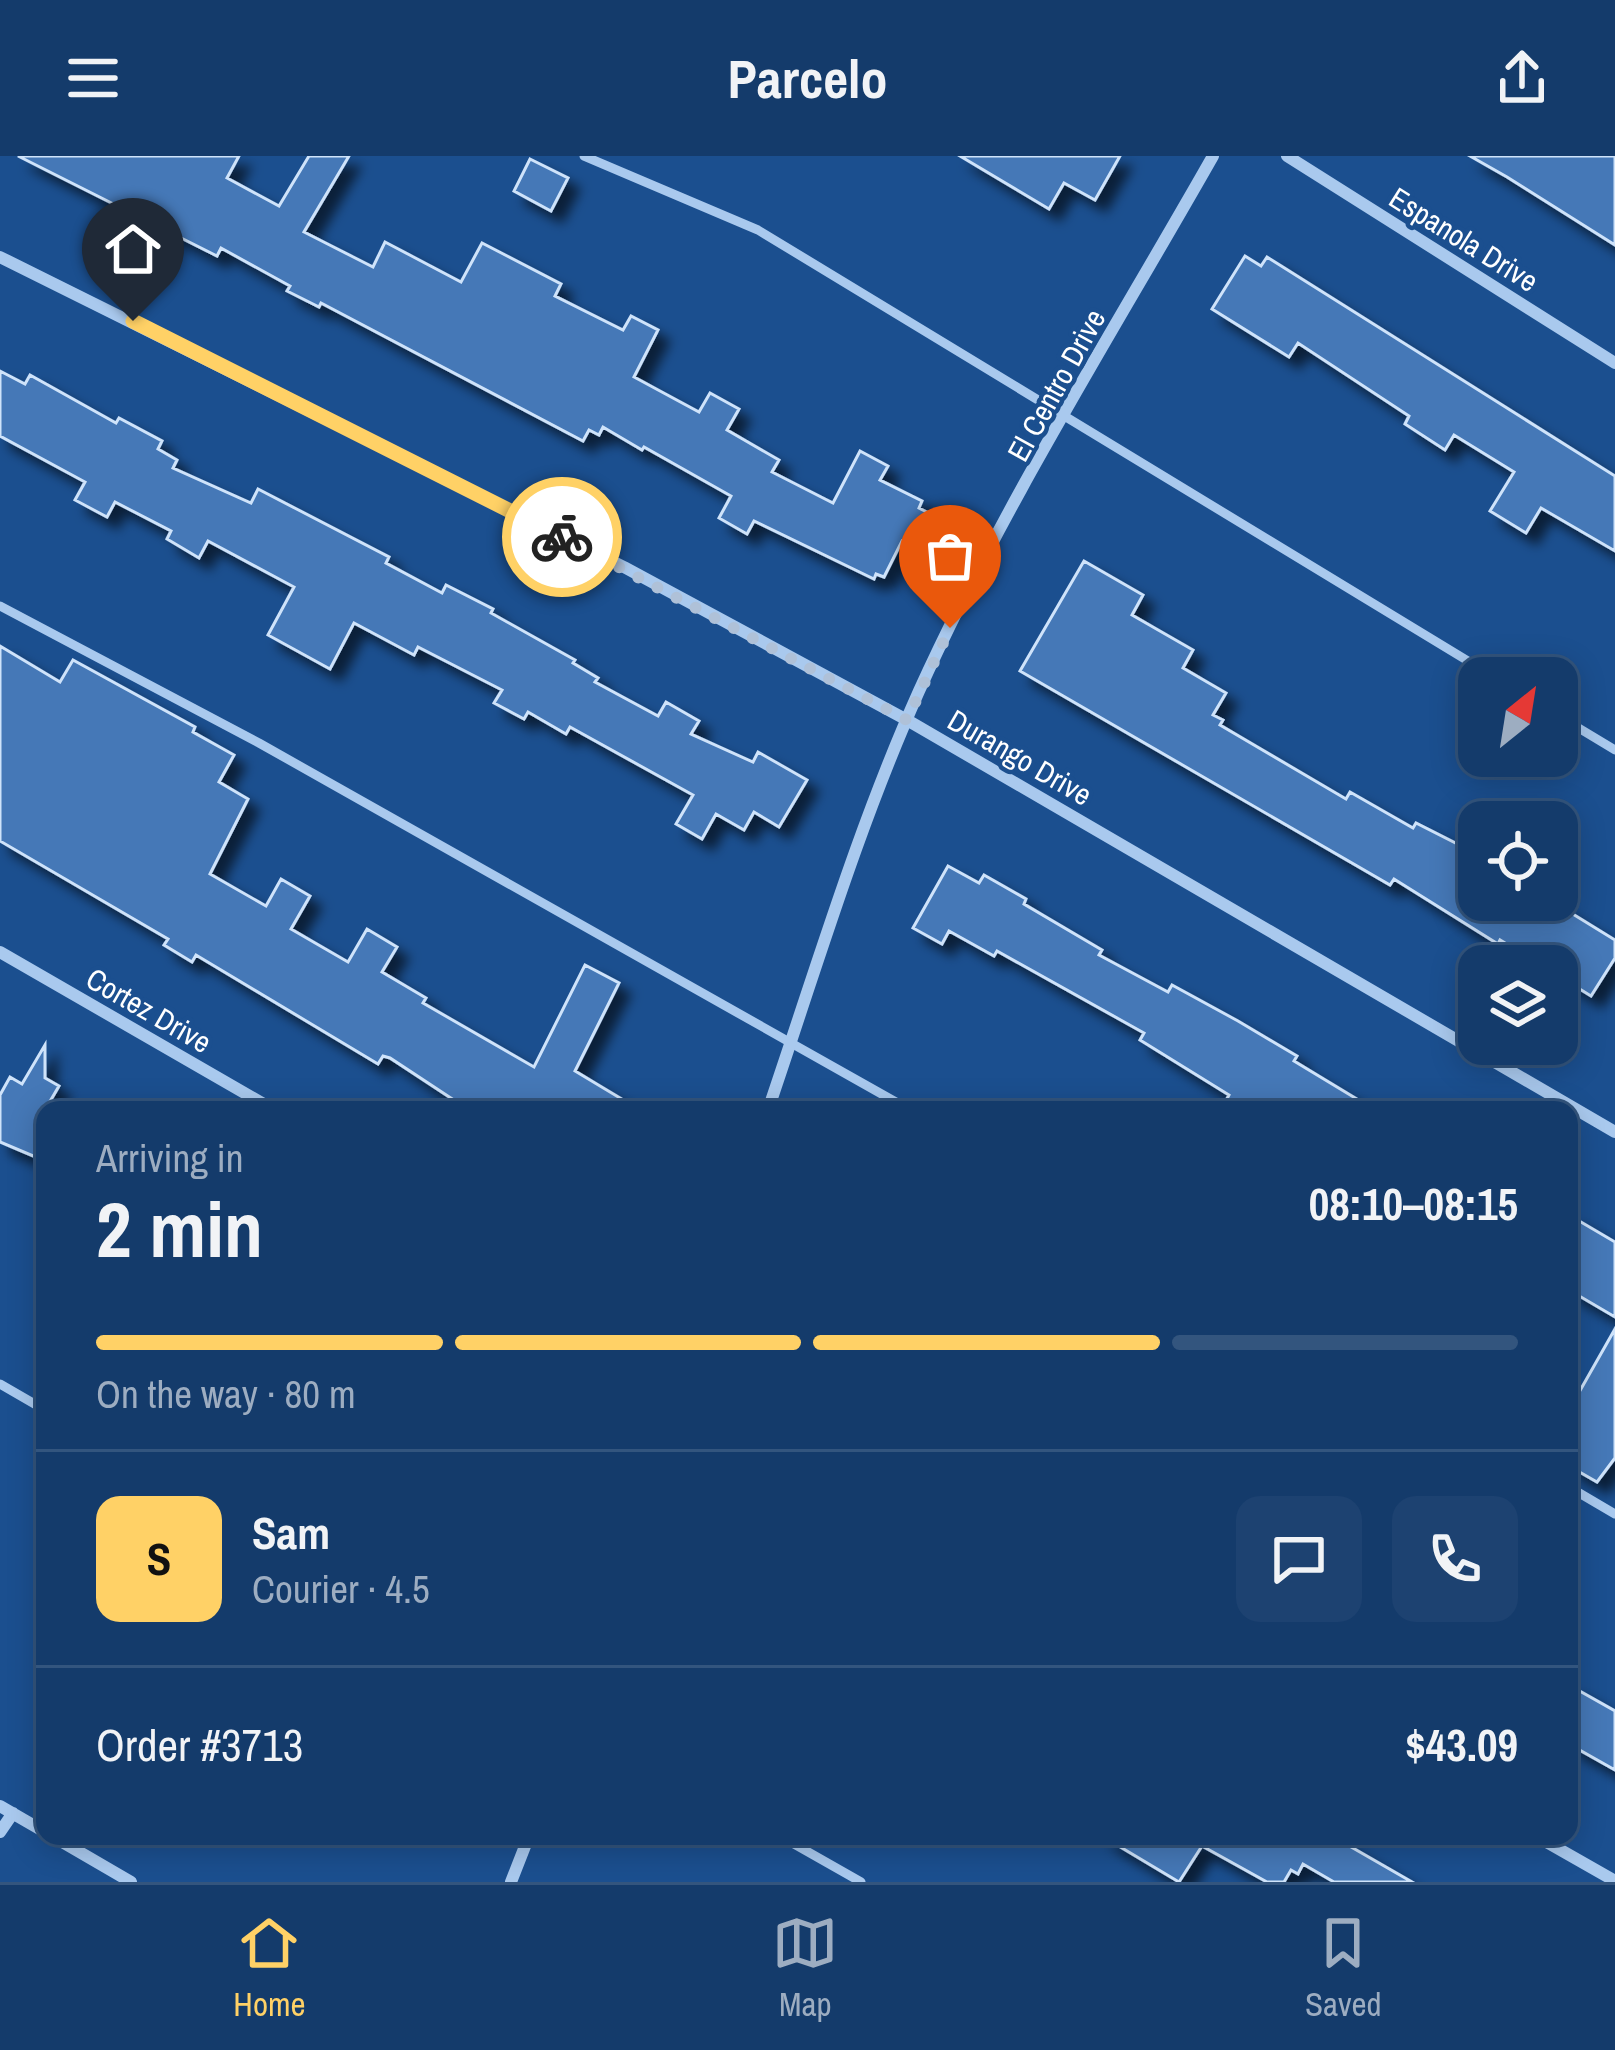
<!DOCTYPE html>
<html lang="en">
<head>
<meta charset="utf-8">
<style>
  :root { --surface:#143b6b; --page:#1d4271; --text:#f1f3f6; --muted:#9dadc1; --line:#33557e; --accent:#ffd166 }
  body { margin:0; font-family:"Archivo Narrow",sans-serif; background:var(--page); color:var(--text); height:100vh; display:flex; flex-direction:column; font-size:45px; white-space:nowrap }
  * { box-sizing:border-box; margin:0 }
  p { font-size:39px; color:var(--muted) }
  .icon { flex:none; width:66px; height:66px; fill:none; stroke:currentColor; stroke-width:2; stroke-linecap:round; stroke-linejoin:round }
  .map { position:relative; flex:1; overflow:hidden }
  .side { position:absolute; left:36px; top:945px; width:1542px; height:744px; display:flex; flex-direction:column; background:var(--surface); border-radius:24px; box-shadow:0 6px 30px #0003,0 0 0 3px var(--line) }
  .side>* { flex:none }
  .needle { width:78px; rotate:30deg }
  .buttons { position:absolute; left:1458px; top:501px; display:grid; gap:24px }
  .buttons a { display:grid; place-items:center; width:120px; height:120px; border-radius:24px; background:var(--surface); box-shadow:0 6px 30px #0003,0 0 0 3px var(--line); font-size:60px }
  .pin { position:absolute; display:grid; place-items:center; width:102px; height:102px; color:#fff; margin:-123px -51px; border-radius:50% 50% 50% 0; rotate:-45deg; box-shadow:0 0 12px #0007 }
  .pin .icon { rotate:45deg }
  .courier { position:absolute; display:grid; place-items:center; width:120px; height:120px; margin:-60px; border:9px solid #ffd166; border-radius:50%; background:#fff; color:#222; box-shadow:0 3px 15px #0007 }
  .overview em { font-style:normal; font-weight:800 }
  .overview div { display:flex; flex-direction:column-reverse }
  .overview { display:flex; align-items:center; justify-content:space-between; height:204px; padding:0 60px }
  h1 { font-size:78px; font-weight:800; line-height:90px }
  .bar { display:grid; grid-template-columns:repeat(4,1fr); gap:18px 12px; align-content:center; height:144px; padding:0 60px }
  .bar i { height:15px; border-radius:9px; background:var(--line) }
  .bar .selected { background:var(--accent) }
  .bar p { grid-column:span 4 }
  .line { display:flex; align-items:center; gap:30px; padding:0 60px; border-top:3px solid var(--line) }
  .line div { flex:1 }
  .round { display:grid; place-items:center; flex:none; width:126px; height:126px; border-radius:24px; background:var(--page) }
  header { display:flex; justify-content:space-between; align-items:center; height:156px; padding:0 60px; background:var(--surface); font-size:54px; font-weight:800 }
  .dock { display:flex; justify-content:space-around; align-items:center; height:168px; border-top:3px solid var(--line); background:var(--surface); font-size:33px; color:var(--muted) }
  .dock a { display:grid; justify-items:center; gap:6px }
  .dock .selected { color:var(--accent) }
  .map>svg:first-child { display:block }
  .building { fill:#4478b7; stroke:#cfe3fa; stroke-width:3; filter:url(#shadow) }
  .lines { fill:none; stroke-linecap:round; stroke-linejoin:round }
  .lane { stroke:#a9c9ee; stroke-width:9 }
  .street { stroke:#a9c9ee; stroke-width:12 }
  .done { stroke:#afc1d8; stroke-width:12; stroke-dasharray:0 21.6 }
  .route { stroke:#ffd166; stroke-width:15 }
  .labels { text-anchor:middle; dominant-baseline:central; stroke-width:9; stroke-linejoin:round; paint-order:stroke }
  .street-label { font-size:30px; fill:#fff; stroke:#1b4f8f }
</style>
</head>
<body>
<header><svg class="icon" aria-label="menu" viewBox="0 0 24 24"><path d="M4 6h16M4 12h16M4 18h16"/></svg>Parcelo<svg class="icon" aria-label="share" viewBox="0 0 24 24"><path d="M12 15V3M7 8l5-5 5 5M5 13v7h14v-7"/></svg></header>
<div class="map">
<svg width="1615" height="1726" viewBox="0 0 1615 1726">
  <defs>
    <filter id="shadow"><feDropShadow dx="11" dy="11" stdDeviation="6" flood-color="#0009"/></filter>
  </defs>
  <rect width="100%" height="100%" fill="#1b4f8f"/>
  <path class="building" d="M 18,0 L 239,0 L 227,22 L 279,50 L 309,0 L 349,0 L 304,76 L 373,111 L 385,86 L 461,126 L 482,87 L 561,128 L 555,140 L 623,174 L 631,160 L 658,174 L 634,221 L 699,256 L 710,237 L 739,253 L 727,274 L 779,304 L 772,316 L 833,347 L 860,295 L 888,310 L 880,324 L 922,345 L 919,352 L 948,367 L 931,400 L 902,385 L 884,421 L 876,418 L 874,423 L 754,365 L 747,378 L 719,362 L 731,340 L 644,291 L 642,294 L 603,271 L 599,279 L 589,274 L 583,285 L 321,147 L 319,151 L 287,135 L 290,130 L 221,92 L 217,100 Z
    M 960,0 L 1120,0 L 1095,44 L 1064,27 L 1049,53 Z
    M 1470,0 L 1615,0 L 1615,89 L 1507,21 Z
    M 530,3 L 568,22 L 551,55 L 514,35 Z
    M 1245,100 L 1261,110 L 1267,101 L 1615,320 L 1615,395 L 1541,352 L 1526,377 L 1490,355 L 1514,316 L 1454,279 L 1445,294 L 1405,268 L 1409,260 L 1298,187 L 1289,201 L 1212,153 Z
    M 0,215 L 25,228 L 30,219 L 116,267 L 119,262 L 162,285 L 158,293 L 177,304 L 173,312 L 251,347 L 258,333 L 389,401 L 386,407 L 442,437 L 446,429 L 493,453 L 491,457 L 575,504 L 573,507 L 598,522 L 595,526 L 658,560 L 666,546 L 699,565 L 691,578 L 753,606 L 758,596 L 807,624 L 779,671 L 754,656 L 744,674 L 716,658 L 702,683 L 676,668 L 693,639 L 570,571 L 566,578 L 528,556 L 524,563 L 494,547 L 502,534 L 418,491 L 414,499 L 354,467 L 330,513 L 268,479 L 294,431 L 208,385 L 199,402 L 167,383 L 171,375 L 115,346 L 107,361 L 75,344 L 85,326 L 0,280 Z
    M 1084,405 L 1143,439 L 1132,459 L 1193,494 L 1183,512 L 1226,537 L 1213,559 L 1223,564 L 1220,569 L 1346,643 L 1350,636 L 1413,672 L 1416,667 L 1479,699 L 1479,744 L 1550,744 L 1615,784 L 1615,802 L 1591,840 L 1557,819 L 1557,810 L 1542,810 L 1500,784 L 1498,788 L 1394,723 L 1390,729 L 1020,515 Z
    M 0,490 L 60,526 L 73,504 L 195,571 L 193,576 L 234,599 L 219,626 L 248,643 L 210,718 L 266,750 L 281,723 L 310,740 L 291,773 L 348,806 L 367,773 L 397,791 L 382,816 L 426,842 L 423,847 L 534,911 L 585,809 L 619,827 L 575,915 L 640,954 L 469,954 L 390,902 L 383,900 L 378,908 L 196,799 L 192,806 L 164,789 L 168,783 L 0,685 Z
    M 948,710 L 979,727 L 984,719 L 1026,743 L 1024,748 L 1102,794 L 1099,799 L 1168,836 L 1172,829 L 1238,865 L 1297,900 L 1294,905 L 1375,954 L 1221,954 L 1229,939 L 1140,884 L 1144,877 L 997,795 L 994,800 L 949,775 L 942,788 L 913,772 Z
    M 45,889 L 45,922 L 59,930 L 45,954 L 45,1005 L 0,986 L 0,939 L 10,921 L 22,928 Z
    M 1569,1059 L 1615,1086 L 1615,1161 L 1569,1134 Z
    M 1615,1173 L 1615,1302 L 1597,1326 L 1569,1310 L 1569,1254 Z
    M 1569,1529 L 1615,1555 L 1615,1614 L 1569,1588 Z
    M 1102,1680 L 1332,1680 L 1412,1726 L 1334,1726 L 1303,1708 L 1298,1718 L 1291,1714 L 1284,1726 L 1267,1726 L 1202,1690 L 1179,1726 Z"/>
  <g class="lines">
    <path class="lane" d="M 584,0 L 758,74 L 1496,522
      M 0,450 L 259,587 L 910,954
      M 1557,559 L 1615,594
      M 0,1228 L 45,1254
      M 1569,1331 L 1615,1358
      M 780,1680 L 861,1726"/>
    <path class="street" d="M 1287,0 L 1615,207
      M 0,101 L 624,411 L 907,564 L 1615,976
      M 0,796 L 274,954
      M 768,954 C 816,813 858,671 919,535 C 1003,350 1113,176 1213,0
      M 0,1650 L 45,1676
      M 0,1676 L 13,1657
      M 52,1680 L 131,1726
      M 1536,1680 L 1615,1725
      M 511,1726 L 529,1680"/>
  </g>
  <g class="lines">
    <path class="done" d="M 562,381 L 907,564 L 950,472"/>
    <path class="route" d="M 133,165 L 562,381"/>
  </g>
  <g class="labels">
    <g class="street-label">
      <text transform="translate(1464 83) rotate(32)">Espanola Drive</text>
      <text transform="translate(1056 229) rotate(-61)">El Centro Drive</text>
      <text transform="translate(1020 601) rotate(30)">Durango Drive</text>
      <text transform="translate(149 854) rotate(30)">Cortez Drive</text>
    </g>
  </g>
</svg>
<div class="buttons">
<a><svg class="needle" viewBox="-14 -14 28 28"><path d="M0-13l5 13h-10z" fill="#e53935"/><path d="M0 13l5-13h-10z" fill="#9dadc1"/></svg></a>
<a><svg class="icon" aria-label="locate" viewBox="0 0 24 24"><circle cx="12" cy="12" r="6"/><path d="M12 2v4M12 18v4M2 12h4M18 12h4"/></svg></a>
<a><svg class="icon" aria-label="layers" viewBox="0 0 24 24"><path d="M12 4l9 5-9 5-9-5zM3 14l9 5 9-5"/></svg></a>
</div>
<div class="pin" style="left:950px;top:472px;background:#ea580c"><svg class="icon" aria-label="bag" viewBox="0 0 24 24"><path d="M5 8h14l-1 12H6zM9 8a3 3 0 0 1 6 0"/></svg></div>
<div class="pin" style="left:133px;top:165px;background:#1f2937"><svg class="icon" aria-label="home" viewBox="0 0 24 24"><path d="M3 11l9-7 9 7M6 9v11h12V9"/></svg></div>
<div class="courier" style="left:562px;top:381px"><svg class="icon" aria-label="bike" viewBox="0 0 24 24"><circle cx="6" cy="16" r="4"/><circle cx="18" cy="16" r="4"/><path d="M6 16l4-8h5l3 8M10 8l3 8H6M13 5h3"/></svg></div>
<section class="side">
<div class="overview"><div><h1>2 min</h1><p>Arriving in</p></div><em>08:10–08:15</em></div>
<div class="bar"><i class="selected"></i><i class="selected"></i><i class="selected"></i><i></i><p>On the way · 80 m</p></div>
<div class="line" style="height:216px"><b class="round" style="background:var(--accent);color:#111">S</b><div><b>Sam</b><p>Courier · 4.5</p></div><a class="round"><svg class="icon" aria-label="chat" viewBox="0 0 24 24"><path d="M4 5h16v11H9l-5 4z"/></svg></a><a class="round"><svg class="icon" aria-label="phone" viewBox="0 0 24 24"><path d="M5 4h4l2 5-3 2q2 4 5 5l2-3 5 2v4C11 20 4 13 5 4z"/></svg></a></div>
<div class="line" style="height:156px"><div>Order #3713</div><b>$43.09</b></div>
</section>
</div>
<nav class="dock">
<a class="selected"><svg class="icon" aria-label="home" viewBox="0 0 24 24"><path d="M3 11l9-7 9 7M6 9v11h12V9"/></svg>Home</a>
<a><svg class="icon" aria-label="map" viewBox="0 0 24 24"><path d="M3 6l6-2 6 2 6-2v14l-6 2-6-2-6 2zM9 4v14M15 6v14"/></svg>Map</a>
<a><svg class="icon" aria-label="saved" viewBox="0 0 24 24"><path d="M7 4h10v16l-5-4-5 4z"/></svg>Saved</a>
</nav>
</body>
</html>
